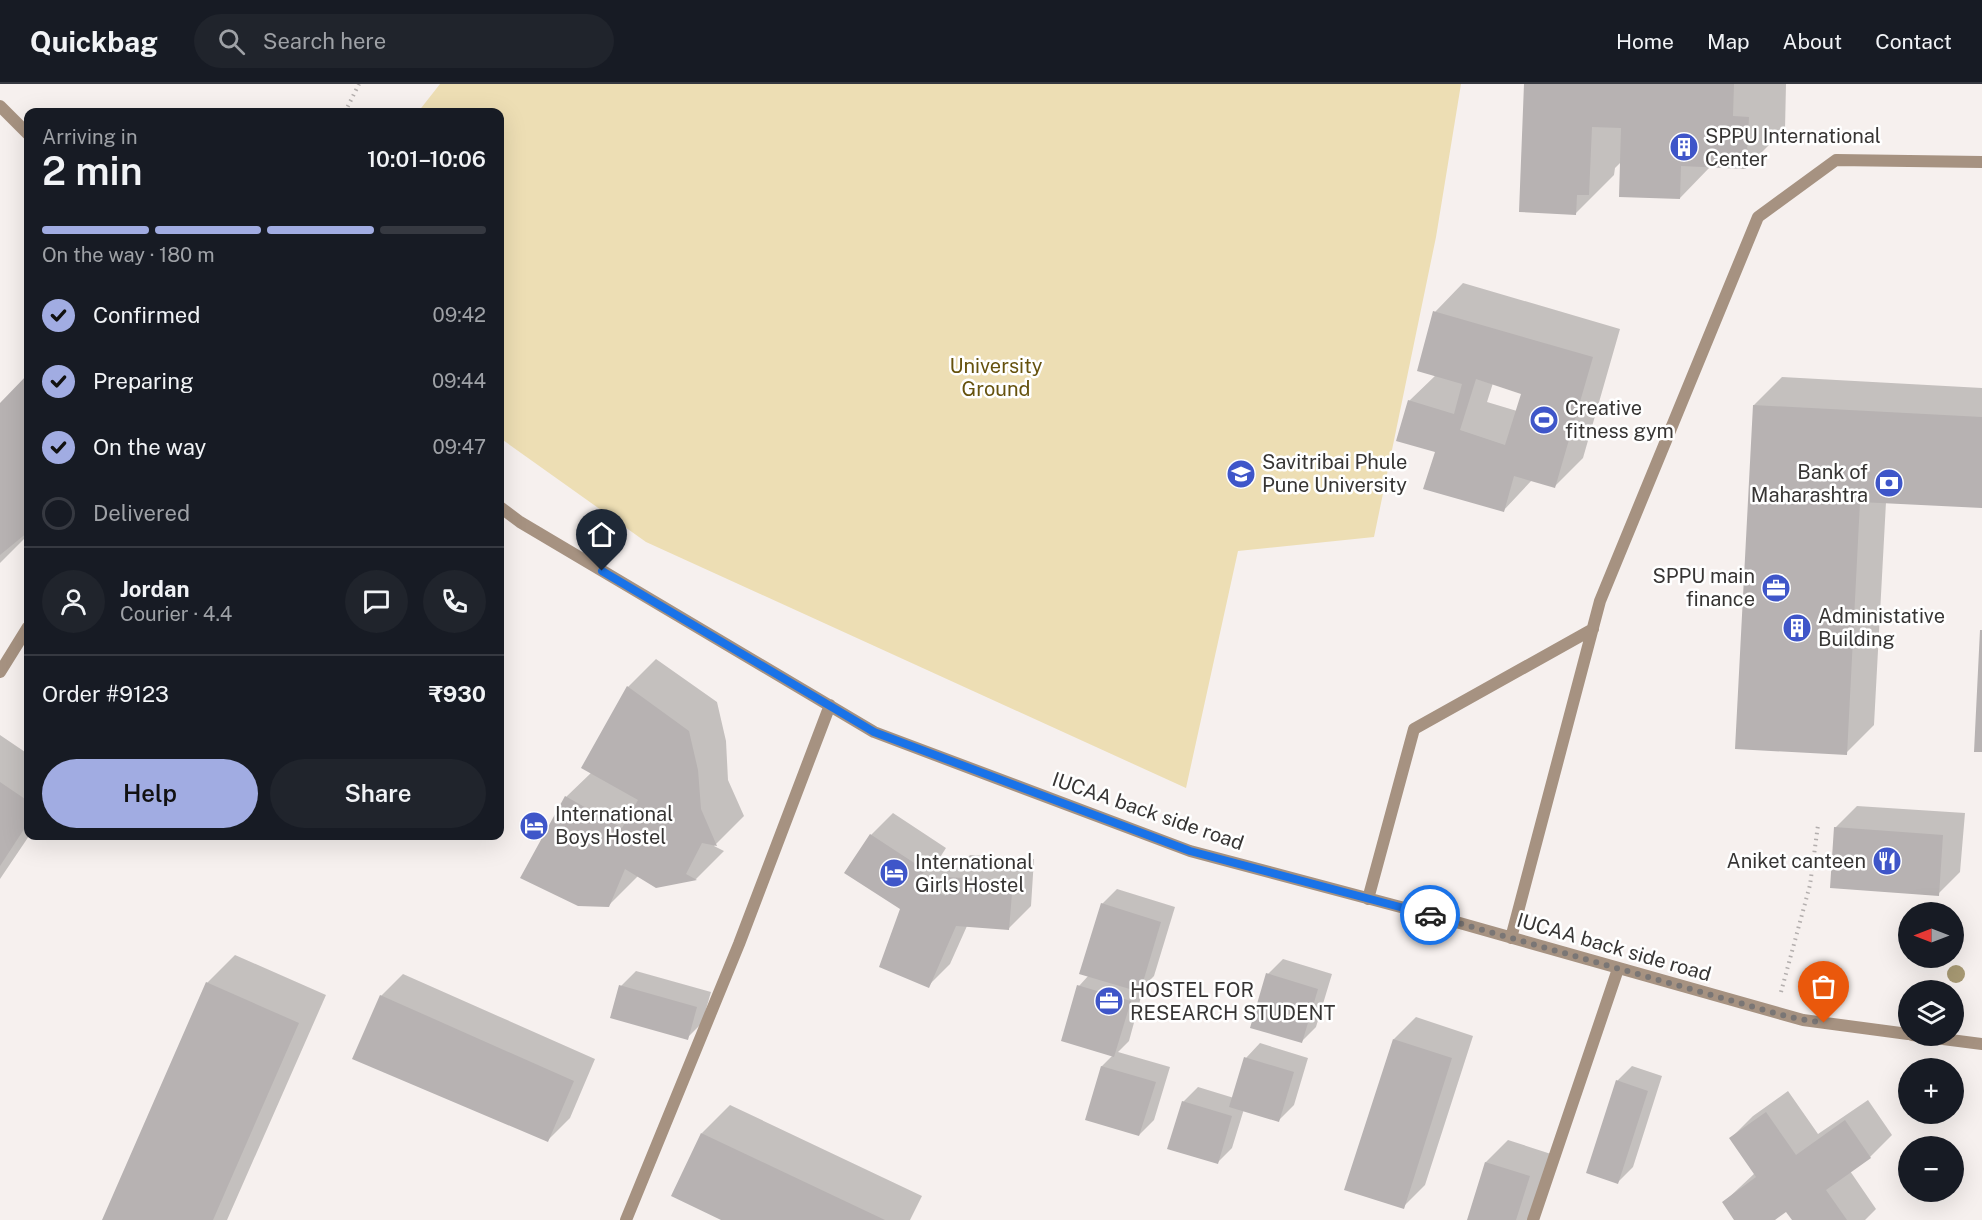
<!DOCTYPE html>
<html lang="en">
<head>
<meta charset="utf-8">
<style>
  :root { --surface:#171b24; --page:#20242c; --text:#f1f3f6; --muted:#9ea1a6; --line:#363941; --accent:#a1ace2 }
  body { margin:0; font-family:"Public Sans",sans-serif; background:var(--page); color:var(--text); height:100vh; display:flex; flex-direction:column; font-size:22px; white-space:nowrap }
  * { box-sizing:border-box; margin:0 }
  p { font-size:20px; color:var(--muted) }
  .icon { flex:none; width:33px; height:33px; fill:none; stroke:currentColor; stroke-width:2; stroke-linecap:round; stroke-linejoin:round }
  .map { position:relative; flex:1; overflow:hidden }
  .drawer { position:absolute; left:24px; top:24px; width:480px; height:732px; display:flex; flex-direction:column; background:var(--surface); border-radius:12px; box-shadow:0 6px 24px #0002 }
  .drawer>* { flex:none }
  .needle { width:39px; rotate:270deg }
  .tools { position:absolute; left:1898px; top:818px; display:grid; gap:12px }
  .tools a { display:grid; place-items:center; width:66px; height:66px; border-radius:50%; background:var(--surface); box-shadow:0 6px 24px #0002; font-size:30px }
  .pin { position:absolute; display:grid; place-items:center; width:51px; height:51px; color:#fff; margin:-62px -26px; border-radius:50% 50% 50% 0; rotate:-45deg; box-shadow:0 0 6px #0007 }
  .pin .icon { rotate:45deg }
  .courier { position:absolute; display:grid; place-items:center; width:60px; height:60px; margin:-30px; border:4px solid #1a73e8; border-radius:50%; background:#fff; color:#222; box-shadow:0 2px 8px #0007 }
  .overview em { font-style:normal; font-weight:600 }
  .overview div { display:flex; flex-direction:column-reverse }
  .overview { display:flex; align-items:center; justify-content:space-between; height:102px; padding:0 18px }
  h1 { font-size:39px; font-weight:600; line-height:45px }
  .bar { display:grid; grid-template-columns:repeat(4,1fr); gap:9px 6px; align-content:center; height:72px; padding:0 18px }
  .bar i { height:8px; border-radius:4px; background:var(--line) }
  .bar .selected { background:var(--accent) }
  .bar p { grid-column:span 4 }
  .line { display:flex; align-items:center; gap:15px; padding:0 18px; border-top:2px solid var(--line) }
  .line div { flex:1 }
  .round { display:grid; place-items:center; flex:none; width:63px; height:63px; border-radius:32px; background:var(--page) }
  ol { padding:0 18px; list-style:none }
  li { display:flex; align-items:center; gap:18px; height:66px }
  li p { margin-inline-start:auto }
  li .icon { padding:6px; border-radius:50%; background:var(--accent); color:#111; stroke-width:4 }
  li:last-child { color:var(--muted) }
  li i { width:33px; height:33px; border:3px solid var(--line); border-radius:50% }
  .cta { display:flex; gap:12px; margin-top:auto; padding:12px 18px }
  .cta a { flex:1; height:69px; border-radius:36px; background:var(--accent); color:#111; font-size:24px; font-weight:600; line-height:69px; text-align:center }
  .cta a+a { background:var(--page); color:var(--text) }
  header { display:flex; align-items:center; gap:36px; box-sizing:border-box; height:84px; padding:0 30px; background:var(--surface); border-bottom:2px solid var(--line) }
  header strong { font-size:28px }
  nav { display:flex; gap:33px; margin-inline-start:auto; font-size:21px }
  .search { width:420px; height:54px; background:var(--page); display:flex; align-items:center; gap:15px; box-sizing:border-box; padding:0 21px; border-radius:33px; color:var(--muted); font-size:22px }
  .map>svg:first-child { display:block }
  .green { fill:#eddeb4 }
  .shadow { fill:#0003; fill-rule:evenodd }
  .building { fill:#b7b2b2; fill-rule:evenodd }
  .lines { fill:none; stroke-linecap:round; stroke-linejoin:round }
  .path { stroke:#b3aead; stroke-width:4; stroke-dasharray:1.5 4.5; stroke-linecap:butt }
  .service { stroke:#a69281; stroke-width:12 }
  .tree { fill:#a79973 }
  .done { stroke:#7a7675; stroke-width:6; stroke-dasharray:0 10.8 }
  .route { stroke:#1a73e8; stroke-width:8 }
  .labels { text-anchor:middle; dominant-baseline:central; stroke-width:5; stroke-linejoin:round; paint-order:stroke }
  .poi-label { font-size:20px; fill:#373534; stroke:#fff; text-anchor:start }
  .park-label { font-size:20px; fill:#66520e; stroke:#fff }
  .street-label { font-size:20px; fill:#373534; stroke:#fff }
</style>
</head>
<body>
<header>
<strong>Quickbag</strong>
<div class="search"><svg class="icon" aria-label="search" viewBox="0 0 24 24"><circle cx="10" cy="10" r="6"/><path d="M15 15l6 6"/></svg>Search here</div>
<nav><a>Home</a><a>Map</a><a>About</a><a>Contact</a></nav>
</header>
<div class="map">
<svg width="1982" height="1136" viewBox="0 0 1982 1136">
  <rect width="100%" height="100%" fill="#f6f0ee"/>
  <path class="green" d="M 440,0 L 1461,0 L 1436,153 L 1374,453 L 1238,467 L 1186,704 L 646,458 L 500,354 L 500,28 L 418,28 Z"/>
  <path class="shadow" d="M 1525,0 L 1786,0 L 1785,45 L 1746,84 L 1711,82 L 1680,114 L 1622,77 L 1615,84 L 1614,91 L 1576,129 Z
    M 1463,199 L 1620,245 L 1583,374 L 1555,402 L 1532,396 L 1503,427 L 1436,367 L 1409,317 L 1436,291 L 1435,228 ZM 1493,299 L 1523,309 L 1517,327 L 1487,318 Z
    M 28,292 L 28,451 L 0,479 L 0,321 Z
    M 1782,293 L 1982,304 L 1982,423 L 1886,418 L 1874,641 L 1846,669 L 1754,321 Z
    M 656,575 L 717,618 L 726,657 L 728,696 L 744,732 L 714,762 L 724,767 L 696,795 L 657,803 L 638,792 L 609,821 L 566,713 L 592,688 L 628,603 Z
    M 0,651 L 28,670 L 29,752 L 0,795 Z
    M 1857,722 L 1965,729 L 1960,788 L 1938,810 L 1835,744 Z
    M 893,729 L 946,764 L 937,778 L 956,785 L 970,771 L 1034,775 L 1031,822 L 1009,844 L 967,842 L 950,880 L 928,902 L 902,825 L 871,751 Z
    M 1117,805 L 1175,823 L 1154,892 L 1144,902 L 1129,957 L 1118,968 L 1170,983 L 1154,1036 L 1139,1051 L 1087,1035 L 1102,982 L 1113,971 L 1079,902 L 1089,891 L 1102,820 Z
    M 235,871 L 326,911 L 227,1136 L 103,1136 L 207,899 Z
    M 1283,875 L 1332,890 L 1316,943 L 1301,958 L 1268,890 Z
    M 636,887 L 711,908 L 702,939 L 687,954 L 621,902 Z
    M 403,890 L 595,975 L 570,1034 L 548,1056 L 381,912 Z
    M 1416,933 L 1473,952 L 1425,1101 L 1403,1123 L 1394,955 Z
    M 1260,959 L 1308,974 L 1294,1021 L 1279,1036 L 1244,1025 L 1232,1064 L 1217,1079 L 1183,1018 L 1198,1003 L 1234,1014 L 1246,974 Z
    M 1632,982 L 1662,992 L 1633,1083 L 1618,1098 L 1617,997 Z
    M 1788,1007 L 1818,1050 L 1868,1016 L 1892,1051 L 1870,1073 L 1850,1087 L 1876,1125 L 1865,1136 L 1794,1136 L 1787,1126 L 1773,1136 L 1736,1136 L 1724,1118 L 1755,1089 L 1731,1054 L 1753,1032 Z
    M 730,1021 L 922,1112 L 910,1136 L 724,1136 L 702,1049 Z
    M 1508,1056 L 1551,1070 L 1530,1136 L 1468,1136 L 1486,1078 Z"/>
  <path class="building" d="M 1524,0 L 1734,0 L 1733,32 L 1749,33 L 1746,85 L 1681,82 L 1680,115 L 1619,113 L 1621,44 L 1592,43 L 1589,111 L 1577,111 L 1576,131 L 1519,128 Z
    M 1433,227 L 1593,273 L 1555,404 L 1514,392 L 1504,428 L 1423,405 L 1435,368 L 1396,357 L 1408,316 L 1454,330 L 1462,300 L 1417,287 ZM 1476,295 L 1521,310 L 1505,361 L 1460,346 Z
    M 28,290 L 28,448 L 0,471 L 0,319 Z
    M 1753,321 L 1982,333 L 1982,424 L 1860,418 L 1847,671 L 1735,665 Z
    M 1980,546 L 1982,546 L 1982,668 L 1974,668 Z
    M 627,602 L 689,647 L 698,686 L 701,725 L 717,762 L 702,759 L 686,790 L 697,796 L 656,804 L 625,785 L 609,823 L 578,822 L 520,794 L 565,712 L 622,744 L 638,716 L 581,684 Z
    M 0,698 L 28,717 L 28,739 L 0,782 Z
    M 1834,743 L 1943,751 L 1939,812 L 1830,804 Z
    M 870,750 L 925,786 L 916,800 L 946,812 L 947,793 L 1013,797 L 1009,846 L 956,842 L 929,904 L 879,883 L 900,825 L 844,789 Z
    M 1101,819 L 1161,838 L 1140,908 L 1079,890 Z
    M 1266,889 L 1318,905 L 1302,959 L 1250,944 Z
    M 206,898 L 299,939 L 213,1136 L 102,1136 Z
    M 619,901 L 697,923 L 688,956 L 610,934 Z
    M 1077,901 L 1131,917 L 1114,973 L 1061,957 Z
    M 380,911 L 574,997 L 548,1058 L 352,975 Z
    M 1393,955 L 1452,974 L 1404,1125 L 1344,1106 Z
    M 1244,973 L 1294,988 L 1279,1038 L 1229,1023 Z
    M 1101,982 L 1156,998 L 1139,1052 L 1085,1036 Z
    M 1616,996 L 1648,1007 L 1618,1100 L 1586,1089 Z
    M 1182,1017 L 1232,1032 L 1218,1080 L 1167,1065 Z
    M 1766,1028 L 1796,1071 L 1845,1036 L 1871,1074 L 1826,1106 L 1847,1136 L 1792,1136 L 1786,1128 L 1775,1136 L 1734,1136 L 1722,1118 L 1756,1093 L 1729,1054 Z
    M 701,1049 L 885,1136 L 721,1136 L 671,1112 Z
    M 1485,1078 L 1530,1092 L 1516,1136 L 1467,1136 Z"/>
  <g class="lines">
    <path class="path" d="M 345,28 L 359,0
      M 1781,908 L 1810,801 L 1818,741"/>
    <path class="service" d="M 0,22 L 28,50
      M 500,423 L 520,438 L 874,648 L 1190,767 L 1442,834 L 1803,936 L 1908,950
      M 0,588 L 28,543
      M 1368,815 L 1414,645 L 1593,545
      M 1511,854 L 1600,517 L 1758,133 L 1836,76 L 1982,78
      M 1912,951 L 1982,960
      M 626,1136 L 739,860 L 830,621
      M 1533,1136 L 1618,885"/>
  </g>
  <circle class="tree" cx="1956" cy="890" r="9"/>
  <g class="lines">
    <path class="done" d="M 1430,831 L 1789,933 L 1824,939"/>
    <path class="route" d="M 602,487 L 874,648 L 1190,767 L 1430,831"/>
  </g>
  <defs>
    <g id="building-disc" transform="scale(1.5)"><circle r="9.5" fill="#3f56c9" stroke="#fff"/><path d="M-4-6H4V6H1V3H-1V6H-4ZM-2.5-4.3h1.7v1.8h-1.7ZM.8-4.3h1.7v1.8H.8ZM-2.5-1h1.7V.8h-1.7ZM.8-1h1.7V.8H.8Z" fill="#fff"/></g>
    <g id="stadium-disc" transform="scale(1.5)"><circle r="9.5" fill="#3f56c9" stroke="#fff"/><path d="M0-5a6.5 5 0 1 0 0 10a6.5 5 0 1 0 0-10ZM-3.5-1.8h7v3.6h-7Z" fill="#fff"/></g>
    <g id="university-disc" transform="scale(1.5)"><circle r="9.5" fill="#3f56c9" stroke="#fff"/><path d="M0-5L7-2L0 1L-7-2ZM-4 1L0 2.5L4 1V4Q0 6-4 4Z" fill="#fff"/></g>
    <g id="bank-disc" transform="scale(1.5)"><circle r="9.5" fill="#3f56c9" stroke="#fff"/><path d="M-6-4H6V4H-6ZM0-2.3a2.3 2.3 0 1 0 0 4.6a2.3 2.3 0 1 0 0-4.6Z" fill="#fff"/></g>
    <g id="office-disc" transform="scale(1.5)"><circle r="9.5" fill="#3f56c9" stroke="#fff"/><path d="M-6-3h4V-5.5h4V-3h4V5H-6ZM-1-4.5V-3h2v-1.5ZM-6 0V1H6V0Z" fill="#fff"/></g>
    <g id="hotel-disc" transform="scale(1.5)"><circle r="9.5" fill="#3f56c9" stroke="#fff"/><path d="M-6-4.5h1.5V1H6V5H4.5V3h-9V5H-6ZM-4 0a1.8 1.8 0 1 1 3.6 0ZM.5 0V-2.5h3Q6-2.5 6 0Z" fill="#fff"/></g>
    <g id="restaurant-disc" transform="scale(1.5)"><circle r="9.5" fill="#3f56c9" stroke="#fff"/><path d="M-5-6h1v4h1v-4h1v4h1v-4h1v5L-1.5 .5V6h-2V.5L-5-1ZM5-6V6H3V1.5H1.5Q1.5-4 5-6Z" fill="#fff"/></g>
  </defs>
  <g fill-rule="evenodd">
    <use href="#building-disc" x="1684" y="63"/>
    <use href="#stadium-disc" x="1544" y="336"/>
    <use href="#university-disc" x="1241" y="390"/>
    <use href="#bank-disc" x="1889" y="399"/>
    <use href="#office-disc" x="1776" y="504"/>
    <use href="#building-disc" x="1797" y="544"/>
    <use href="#hotel-disc" x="534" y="742"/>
    <use href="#restaurant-disc" x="1887" y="777"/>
    <use href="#hotel-disc" x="894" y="789"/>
    <use href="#office-disc" x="1109" y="917"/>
  </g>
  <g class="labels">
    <g class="poi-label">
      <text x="1705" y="52">SPPU International<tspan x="1705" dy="23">Center</tspan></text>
      <text x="1565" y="324">Creative<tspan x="1565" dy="23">fitness gym</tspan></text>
      <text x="1262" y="378">Savitribai Phule<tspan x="1262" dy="23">Pune University</tspan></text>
      <text x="1868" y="388" text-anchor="end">Bank of<tspan x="1868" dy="23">Maharashtra</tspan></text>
      <text x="1755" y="492" text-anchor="end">SPPU main<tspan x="1755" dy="23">finance</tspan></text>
      <text x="1818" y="532">Administative<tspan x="1818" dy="23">Building</tspan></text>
      <text x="555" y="730">International<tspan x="555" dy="23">Boys Hostel</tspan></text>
      <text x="1866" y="777" text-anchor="end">Aniket canteen</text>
      <text x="915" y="778">International<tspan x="915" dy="23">Girls Hostel</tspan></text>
      <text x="1130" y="906">HOSTEL FOR<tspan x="1130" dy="23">RESEARCH STUDENT</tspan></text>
    </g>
    <g class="park-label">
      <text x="996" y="282">University<tspan x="996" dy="23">Ground</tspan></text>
    </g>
    <g class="street-label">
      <text transform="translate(1148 727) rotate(19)">IUCAA back side road</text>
      <text transform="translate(1614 863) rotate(16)">IUCAA back side road</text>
    </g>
  </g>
</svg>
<div class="tools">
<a><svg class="needle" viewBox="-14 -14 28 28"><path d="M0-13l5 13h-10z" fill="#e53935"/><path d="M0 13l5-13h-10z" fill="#9ea1a6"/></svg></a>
<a><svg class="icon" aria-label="layers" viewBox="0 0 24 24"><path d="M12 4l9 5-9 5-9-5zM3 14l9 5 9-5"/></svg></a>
<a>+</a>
<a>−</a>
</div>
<div class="pin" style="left:1824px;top:939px;background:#ea580c"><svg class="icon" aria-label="bag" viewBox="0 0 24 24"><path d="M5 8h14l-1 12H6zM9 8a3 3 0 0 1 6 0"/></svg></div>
<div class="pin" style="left:602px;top:487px;background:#1f2937"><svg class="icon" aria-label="home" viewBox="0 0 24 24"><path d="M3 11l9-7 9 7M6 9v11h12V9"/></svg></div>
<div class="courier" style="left:1430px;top:831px"><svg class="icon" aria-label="car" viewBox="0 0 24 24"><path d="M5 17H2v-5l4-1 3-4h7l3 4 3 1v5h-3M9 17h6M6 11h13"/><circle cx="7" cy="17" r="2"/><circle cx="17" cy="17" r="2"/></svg></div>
<section class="drawer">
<div class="overview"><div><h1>2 min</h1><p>Arriving in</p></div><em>10:01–10:06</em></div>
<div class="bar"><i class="selected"></i><i class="selected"></i><i class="selected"></i><i></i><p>On the way · 180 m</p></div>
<ol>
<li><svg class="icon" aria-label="check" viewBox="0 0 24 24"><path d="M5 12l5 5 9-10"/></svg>Confirmed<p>09:42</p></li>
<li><svg class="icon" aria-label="check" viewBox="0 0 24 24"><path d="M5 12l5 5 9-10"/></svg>Preparing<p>09:44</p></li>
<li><svg class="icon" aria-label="check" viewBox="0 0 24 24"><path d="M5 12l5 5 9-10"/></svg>On the way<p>09:47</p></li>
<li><i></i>Delivered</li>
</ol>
<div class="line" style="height:108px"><a class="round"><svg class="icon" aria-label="person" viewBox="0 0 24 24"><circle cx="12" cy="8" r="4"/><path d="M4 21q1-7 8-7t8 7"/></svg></a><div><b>Jordan</b><p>Courier · 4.4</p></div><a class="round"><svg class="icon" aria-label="chat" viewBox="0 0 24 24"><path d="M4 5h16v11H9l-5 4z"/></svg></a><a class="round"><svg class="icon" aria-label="phone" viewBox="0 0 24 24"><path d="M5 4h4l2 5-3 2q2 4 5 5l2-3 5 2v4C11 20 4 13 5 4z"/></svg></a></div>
<div class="line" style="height:78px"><div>Order #9123</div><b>₹930</b></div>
<div class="cta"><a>Help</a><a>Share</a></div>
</section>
</div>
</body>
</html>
